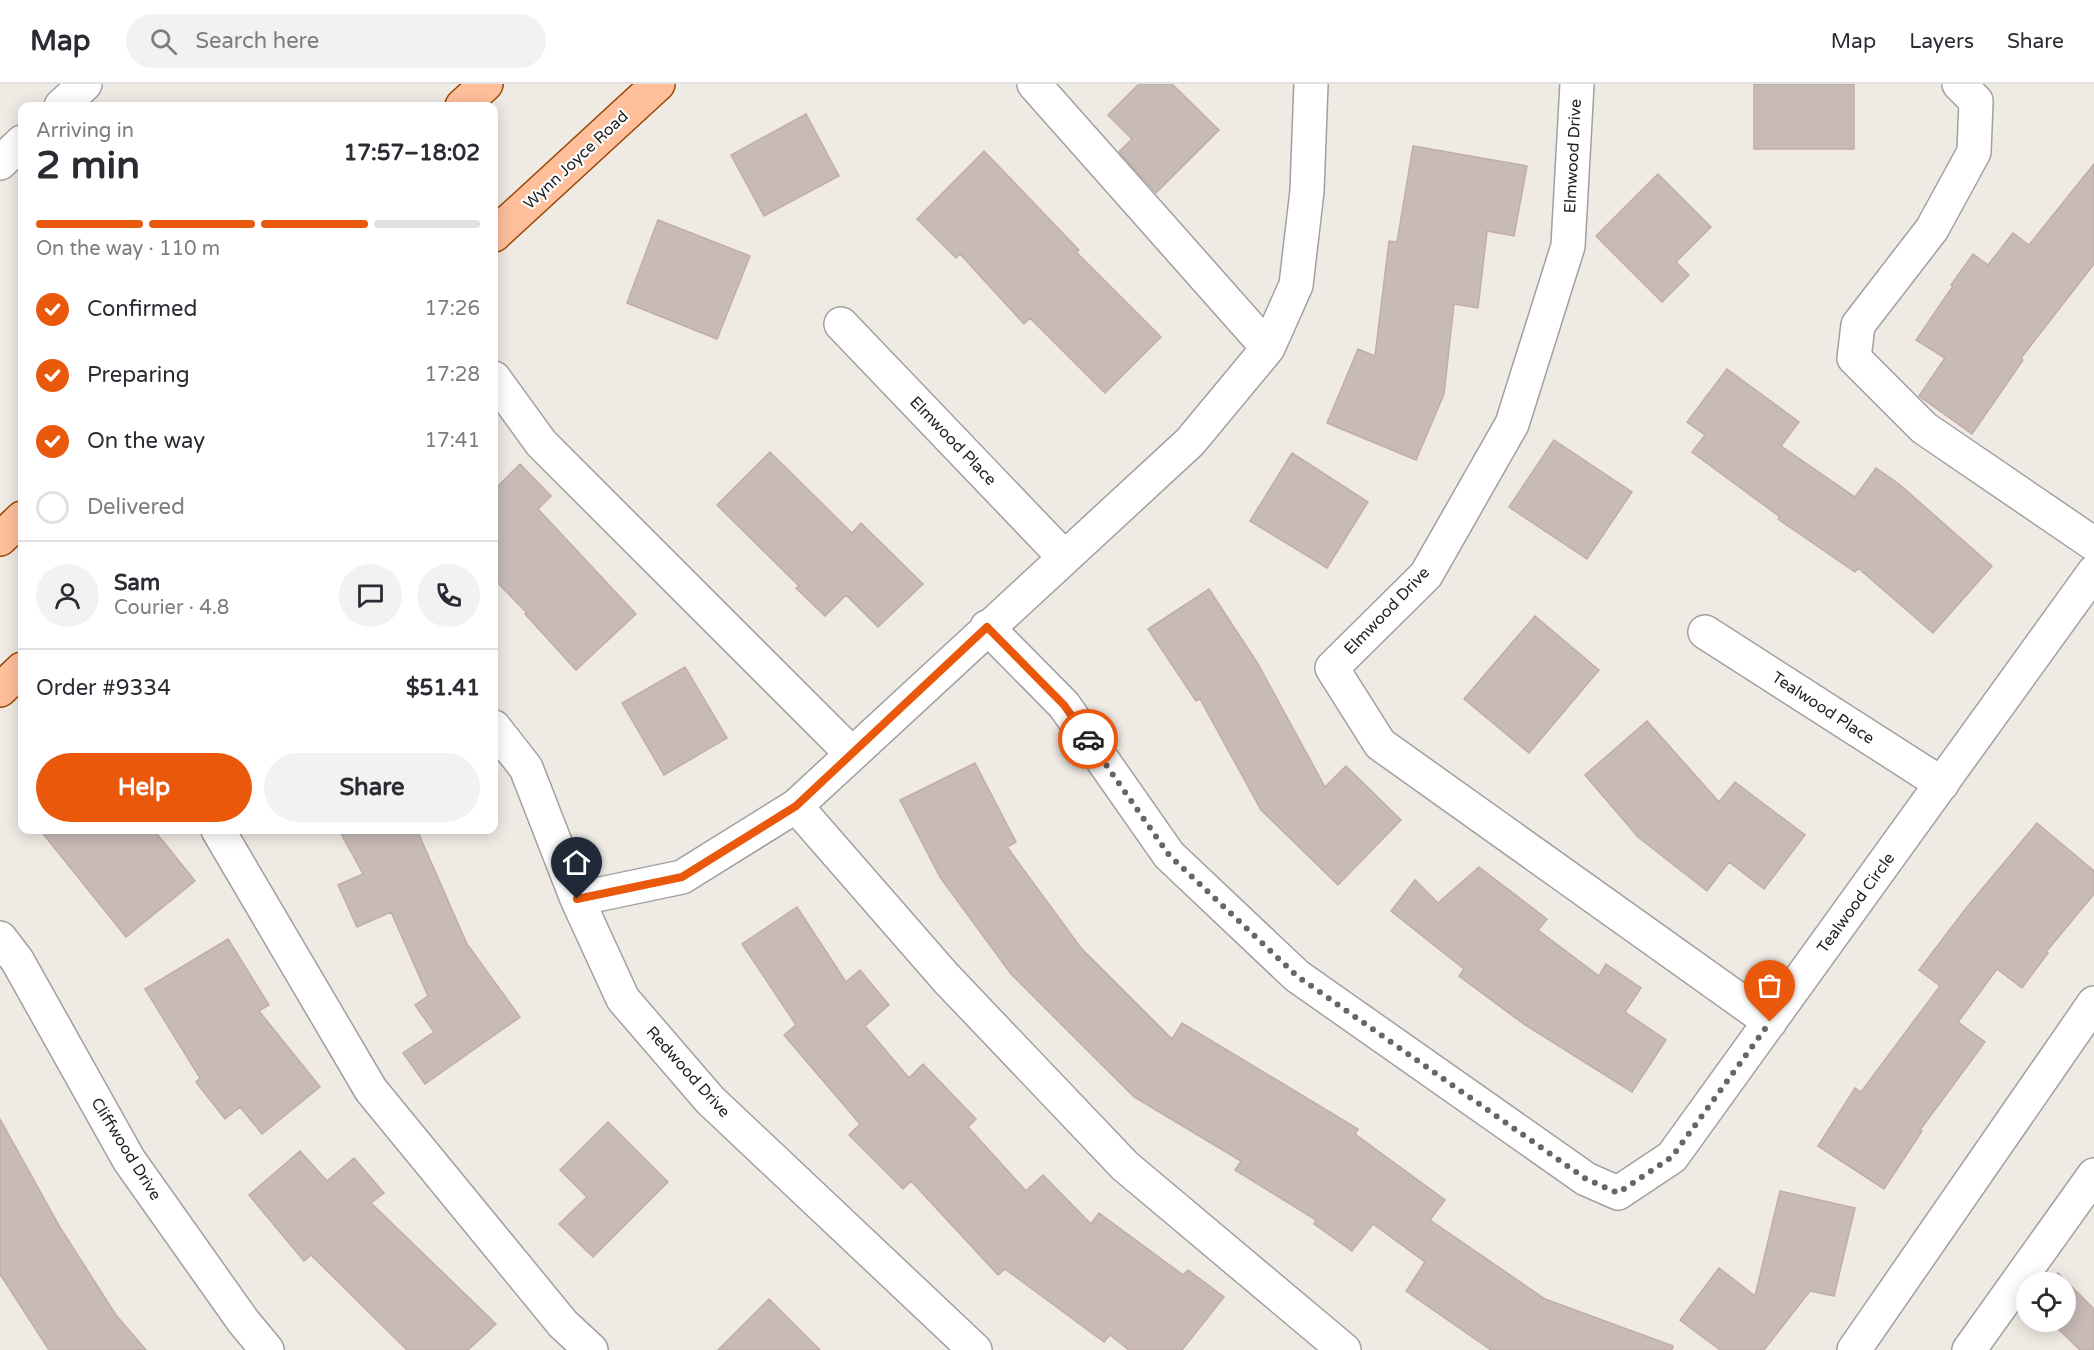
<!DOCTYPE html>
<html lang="en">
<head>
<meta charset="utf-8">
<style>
  :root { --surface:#fff; --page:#f2f2f3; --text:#2b2b33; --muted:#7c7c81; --line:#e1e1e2; --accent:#ea580c }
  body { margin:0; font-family:"Varela Round",sans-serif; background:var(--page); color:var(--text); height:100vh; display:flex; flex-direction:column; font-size:22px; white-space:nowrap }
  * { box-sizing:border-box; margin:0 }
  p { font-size:20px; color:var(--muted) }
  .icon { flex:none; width:33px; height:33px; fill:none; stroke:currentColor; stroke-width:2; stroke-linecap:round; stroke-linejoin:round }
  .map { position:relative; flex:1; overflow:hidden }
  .drawer { position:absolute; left:18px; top:18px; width:480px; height:732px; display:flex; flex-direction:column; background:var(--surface); border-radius:12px; box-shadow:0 3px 15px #0003 }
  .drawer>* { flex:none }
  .fabs { position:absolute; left:2016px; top:1188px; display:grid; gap:12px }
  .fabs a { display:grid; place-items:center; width:60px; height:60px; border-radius:50%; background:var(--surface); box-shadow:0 3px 15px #0003; font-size:30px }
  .pin { position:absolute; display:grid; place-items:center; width:51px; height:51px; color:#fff; margin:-62px -26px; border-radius:50% 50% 50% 0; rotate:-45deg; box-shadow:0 0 6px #0007 }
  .pin .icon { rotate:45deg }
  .courier { position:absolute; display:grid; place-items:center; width:60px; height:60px; margin:-30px; border:4px solid #ea580c; border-radius:50%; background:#fff; color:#222; box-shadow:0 2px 8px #0007 }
  .summary em { font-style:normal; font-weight:700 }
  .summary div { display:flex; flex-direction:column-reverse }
  .summary { display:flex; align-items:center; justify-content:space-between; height:102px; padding:0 18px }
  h1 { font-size:39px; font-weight:700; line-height:45px }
  .bar { display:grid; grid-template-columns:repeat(4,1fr); gap:9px 6px; align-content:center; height:72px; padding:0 18px }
  .bar i { height:8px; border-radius:4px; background:var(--line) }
  .bar .current { background:var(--accent) }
  .bar p { grid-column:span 4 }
  .line { display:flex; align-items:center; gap:15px; padding:0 18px; border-top:2px solid var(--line) }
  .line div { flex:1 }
  .round { display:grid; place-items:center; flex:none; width:63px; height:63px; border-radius:32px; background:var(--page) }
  ol { padding:0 18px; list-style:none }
  li { display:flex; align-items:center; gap:18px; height:66px }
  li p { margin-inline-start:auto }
  li .icon { padding:6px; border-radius:50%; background:var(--accent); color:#fff; stroke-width:4 }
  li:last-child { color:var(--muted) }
  li i { width:33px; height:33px; border:3px solid var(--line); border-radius:50% }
  .action { display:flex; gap:12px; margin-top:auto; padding:12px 18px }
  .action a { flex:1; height:69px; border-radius:36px; background:var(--accent); color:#fff; font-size:24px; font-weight:700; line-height:69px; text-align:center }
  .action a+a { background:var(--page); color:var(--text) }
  header { display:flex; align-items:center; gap:36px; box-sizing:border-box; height:84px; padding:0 30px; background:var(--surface); border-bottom:2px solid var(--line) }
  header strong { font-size:28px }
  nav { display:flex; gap:33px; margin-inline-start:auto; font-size:21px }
  .search { width:420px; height:54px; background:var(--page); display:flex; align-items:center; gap:15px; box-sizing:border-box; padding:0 21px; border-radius:33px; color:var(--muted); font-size:22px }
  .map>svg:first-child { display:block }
  .building { fill:#c8bbb7; stroke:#c2ada6; stroke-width:1.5 }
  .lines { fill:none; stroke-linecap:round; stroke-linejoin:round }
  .minor-casing { stroke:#a0a0a0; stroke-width:36 }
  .major-casing { stroke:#994700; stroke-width:36 }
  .minor { stroke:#fff; stroke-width:33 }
  .major { stroke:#ffbf9b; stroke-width:33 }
  .done { stroke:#686664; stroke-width:6; stroke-dasharray:0 10.8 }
  .route { stroke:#ea580c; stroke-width:8 }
  .labels { text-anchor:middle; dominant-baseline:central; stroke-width:4.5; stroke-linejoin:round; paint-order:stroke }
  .street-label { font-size:16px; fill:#1f1f1f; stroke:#fff }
</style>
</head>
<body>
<header>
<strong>Map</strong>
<div class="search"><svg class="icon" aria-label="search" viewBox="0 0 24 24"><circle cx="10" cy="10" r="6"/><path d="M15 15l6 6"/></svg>Search here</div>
<nav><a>Map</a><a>Layers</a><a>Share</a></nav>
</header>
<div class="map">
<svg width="2094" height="1266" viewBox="0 0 2094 1266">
  <rect width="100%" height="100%" fill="#f0eae4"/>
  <path class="building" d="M 1139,0 L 1172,0 L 1219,46 L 1156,109 L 1119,68 L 1132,55 L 1108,31 Z
    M 1754,0 L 1854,0 L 1854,65 L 1754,65 Z
    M 806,30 L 839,92 L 764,132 L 731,71 Z
    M 1413,62 L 1527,82 L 1514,152 L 1487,147 L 1478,224 L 1454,220 L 1444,310 L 1416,376 L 1327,339 L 1358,265 L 1375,272 L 1389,157 L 1397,158 Z
    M 984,67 L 1079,166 L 1076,168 L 1161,253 L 1105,309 L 1030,234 L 1024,240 L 960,170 L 956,174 L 917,135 Z
    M 2094,80 L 2094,180 L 2021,274 L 2023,276 L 1972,350 L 1919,312 L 1945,274 L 1916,256 L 1953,202 L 1951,201 L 1973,170 L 1988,181 L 2013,149 L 2029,161 Z
    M 1658,90 L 1711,143 L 1676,178 L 1689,191 L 1662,218 L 1596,152 Z
    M 658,136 L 750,172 L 717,255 L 627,219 Z
    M 1727,285 L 1799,338 L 1781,362 L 1855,413 L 1876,384 L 1899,400 L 1992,482 L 1933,549 L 1858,484 L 1855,488 L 1778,435 L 1780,433 L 1692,368 L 1705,351 L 1687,338 Z
    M 1554,356 L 1632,408 L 1587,475 L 1509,423 Z
    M 770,368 L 852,449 L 861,439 L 923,500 L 878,543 L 846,511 L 825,532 L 796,504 L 799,502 L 717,421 Z
    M 1292,369 L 1368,418 L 1327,484 L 1250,437 Z
    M 520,380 L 551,412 L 538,425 L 636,530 L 576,586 L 525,530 L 527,529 L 494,495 L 494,406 Z
    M 1209,505 L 1258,580 L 1325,703 L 1346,682 L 1401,736 L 1338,801 L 1261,726 L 1200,615 L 1196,617 L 1148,545 Z
    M 1535,532 L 1599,586 L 1529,669 L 1464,615 Z
    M 685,583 L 727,654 L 664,691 L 622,619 Z
    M 1647,637 L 1719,718 L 1735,698 L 1805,751 L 1764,805 L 1729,778 L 1707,807 L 1638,753 L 1585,691 Z
    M 975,679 L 1016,758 L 1007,763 L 1081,864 L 1172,955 L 1182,939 L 1358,1045 L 1355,1050 L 1445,1116 L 1430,1136 L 1545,1215 L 1673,1262 L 1672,1266 L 1491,1266 L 1406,1207 L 1425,1178 L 1373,1140 L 1352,1167 L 1314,1140 L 1316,1136 L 1235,1086 L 1241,1077 L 1134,1013 L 1011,890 L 940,793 L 900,716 Z
    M 2037,739 L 2094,787 L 2094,810 L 2046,868 L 2048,869 L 2022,904 L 1997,885 L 1958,938 L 1985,958 L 1920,1046 L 1922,1047 L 1884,1105 L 1818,1062 L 1855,1004 L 1861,1008 L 1940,902 L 1919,886 L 1967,823 Z
    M 40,746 L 154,746 L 195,797 L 126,853 Z
    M 339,746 L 417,746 L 467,860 L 520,933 L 425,1000 L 403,969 L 434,948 L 415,921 L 428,912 L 391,828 L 357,843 L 338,801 L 363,790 Z
    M 1479,783 L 1547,835 L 1538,846 L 1599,892 L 1606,880 L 1641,904 L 1625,928 L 1666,956 L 1632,1008 L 1525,941 L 1459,892 L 1464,885 L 1391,827 L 1415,796 L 1438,819 Z
    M 797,823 L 846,898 L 860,886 L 889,921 L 865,942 L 909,994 L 923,980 L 976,1035 L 968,1043 L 1026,1107 L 1043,1091 L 1091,1140 L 1099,1129 L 1183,1191 L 1188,1186 L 1224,1213 L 1182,1266 L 1129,1266 L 1110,1251 L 1104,1258 L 1005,1185 L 998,1191 L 911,1097 L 903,1105 L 849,1051 L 860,1040 L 784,951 L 796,941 L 742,860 Z
    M 228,855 L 269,921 L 259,927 L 320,1003 L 262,1050 L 240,1023 L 225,1035 L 196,998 L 200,994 L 145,905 Z
    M 0,1035 L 61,1145 L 116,1231 L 146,1266 L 49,1266 L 0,1190 Z
    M 608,1038 L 668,1098 L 593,1173 L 559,1140 L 587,1113 L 560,1086 Z
    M 300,1067 L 327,1097 L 354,1074 L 384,1109 L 371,1119 L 496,1240 L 468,1266 L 407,1266 L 311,1171 L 304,1177 L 249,1111 Z
    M 1780,1107 L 1855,1124 L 1834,1212 L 1810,1207 L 1764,1266 L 1720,1266 L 1680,1236 L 1719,1184 L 1755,1212 Z
    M 2058,1189 L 2094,1225 L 2094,1266 L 2080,1266 L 2051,1238 L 2066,1238 L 2066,1198 L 2049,1198 Z
    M 769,1215 L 820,1266 L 718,1266 Z"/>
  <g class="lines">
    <g class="minor-casing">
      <path id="minor" d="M 1034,0 L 1268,264
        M 1577,0 L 1568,162 L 1512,340 L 1426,491 L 1332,584 L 1380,660 L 1770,938
        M 1959,0 L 1976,17 L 1974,68 L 1932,145 L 1858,241 L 1854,274 L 1924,344 L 2094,460
        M 61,22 L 85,0
        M 0,79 L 22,58
        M 841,240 L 1064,473
        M 494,294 L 541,359 L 851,669
        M 987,543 L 1064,621 L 1169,771 L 1297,892 L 1586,1095 L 1618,1109 L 1672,1073 L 2094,488
        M 1705,548 L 1942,700
        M 494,643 L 526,684 L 577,815 L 623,915 L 710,1016 L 975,1266
        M 796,722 L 946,894 L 1125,1082 L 1344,1266
        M 218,746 L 371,1006 L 563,1240 L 591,1266
        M 577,815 L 682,793 L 796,722 L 1190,358 L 1268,264 L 1296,201 L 1307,107 L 1311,0
        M 0,854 L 17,876 L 129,1076 L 243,1237 L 267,1266
        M 1854,1266 L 2094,919
        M 1969,1266 L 2094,1091"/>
    </g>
    <g class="major-casing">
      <path id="major" d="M 462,22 L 486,0
        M 494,151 L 658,0
        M 0,455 L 22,434
        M 0,606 L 22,585"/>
    </g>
    <use href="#minor" class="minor"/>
    <use href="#major" class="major"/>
  </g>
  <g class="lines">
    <path class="done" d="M 1088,655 L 1169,771 L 1297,892 L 1586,1095 L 1618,1109 L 1672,1073 L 1770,938"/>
    <path class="route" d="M 577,815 L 682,793 L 796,722 L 987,543 L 1064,621 L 1088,655"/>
  </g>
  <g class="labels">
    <g class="street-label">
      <text transform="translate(1573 72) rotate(-87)">Elmwood Drive</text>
      <text transform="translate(576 76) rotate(-43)">Wynn Joyce Road</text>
      <text transform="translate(953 357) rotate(46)">Elmwood Place</text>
      <text transform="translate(1387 527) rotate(-46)">Elmwood Drive</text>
      <text transform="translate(1823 624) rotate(33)">Tealwood Place</text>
      <text transform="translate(1856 819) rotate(-54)">Tealwood Circle</text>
      <text transform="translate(688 988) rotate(48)">Redwood Drive</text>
      <text transform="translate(126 1065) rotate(58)">Cliffwood Drive</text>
    </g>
  </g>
</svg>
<div class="fabs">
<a><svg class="icon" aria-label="locate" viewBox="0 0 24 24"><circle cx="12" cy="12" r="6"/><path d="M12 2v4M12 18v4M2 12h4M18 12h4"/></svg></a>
</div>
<div class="pin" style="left:1770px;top:938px;background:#ea580c"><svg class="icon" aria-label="bag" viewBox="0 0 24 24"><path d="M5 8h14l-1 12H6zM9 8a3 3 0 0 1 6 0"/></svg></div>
<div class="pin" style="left:577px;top:815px;background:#1f2937"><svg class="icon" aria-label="home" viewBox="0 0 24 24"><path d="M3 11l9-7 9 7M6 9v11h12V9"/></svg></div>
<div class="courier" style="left:1088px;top:655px"><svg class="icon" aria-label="car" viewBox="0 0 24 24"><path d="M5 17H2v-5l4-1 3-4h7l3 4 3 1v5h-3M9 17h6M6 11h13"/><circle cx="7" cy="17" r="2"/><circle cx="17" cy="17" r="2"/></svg></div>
<section class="drawer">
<div class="summary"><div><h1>2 min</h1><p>Arriving in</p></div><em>17:57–18:02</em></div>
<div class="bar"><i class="current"></i><i class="current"></i><i class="current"></i><i></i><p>On the way · 110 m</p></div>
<ol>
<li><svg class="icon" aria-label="check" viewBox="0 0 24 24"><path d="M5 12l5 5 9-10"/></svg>Confirmed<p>17:26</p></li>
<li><svg class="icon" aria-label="check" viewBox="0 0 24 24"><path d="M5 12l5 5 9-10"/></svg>Preparing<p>17:28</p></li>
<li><svg class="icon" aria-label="check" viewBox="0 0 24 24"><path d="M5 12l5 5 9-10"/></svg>On the way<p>17:41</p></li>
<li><i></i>Delivered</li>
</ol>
<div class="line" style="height:108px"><a class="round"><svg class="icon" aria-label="person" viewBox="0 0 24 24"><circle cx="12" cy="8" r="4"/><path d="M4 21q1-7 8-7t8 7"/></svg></a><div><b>Sam</b><p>Courier · 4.8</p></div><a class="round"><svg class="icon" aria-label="chat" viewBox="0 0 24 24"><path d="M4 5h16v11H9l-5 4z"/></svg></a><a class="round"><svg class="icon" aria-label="phone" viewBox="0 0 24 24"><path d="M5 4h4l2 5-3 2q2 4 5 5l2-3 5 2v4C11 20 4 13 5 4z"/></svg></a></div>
<div class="line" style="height:78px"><div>Order #9334</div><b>$51.41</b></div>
<div class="action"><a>Help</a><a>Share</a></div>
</section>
</div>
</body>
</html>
